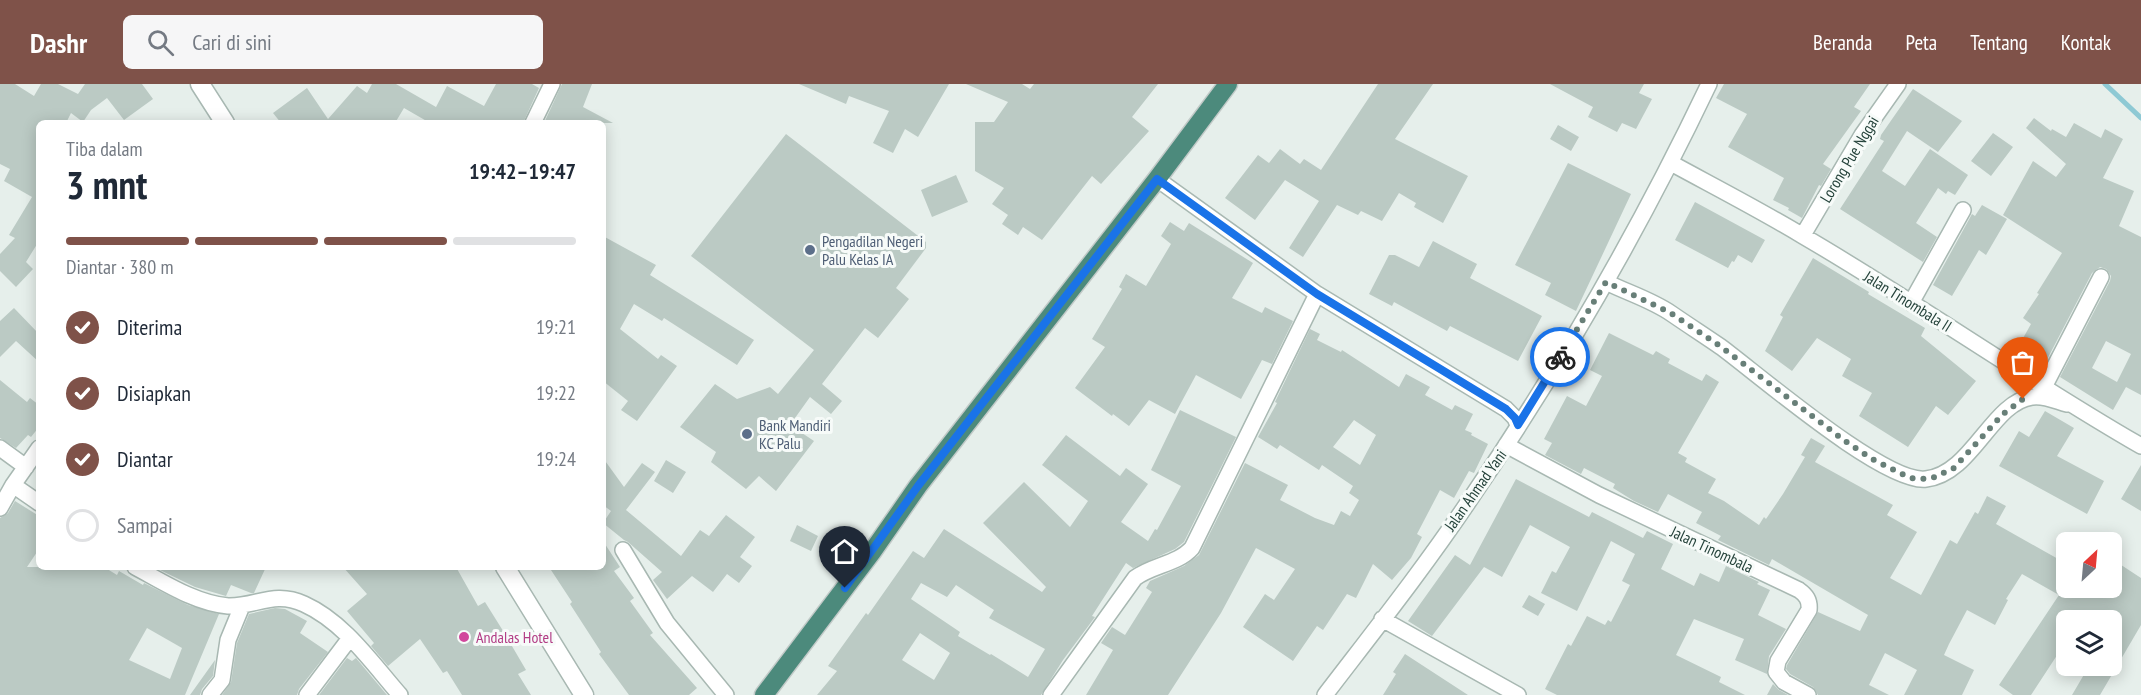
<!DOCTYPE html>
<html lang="id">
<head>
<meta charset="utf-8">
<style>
  :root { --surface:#fff; --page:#f6f6f7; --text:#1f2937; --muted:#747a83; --line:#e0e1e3; --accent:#7f5249 }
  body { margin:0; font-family:"PT Sans Narrow",sans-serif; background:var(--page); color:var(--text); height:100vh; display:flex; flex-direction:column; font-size:22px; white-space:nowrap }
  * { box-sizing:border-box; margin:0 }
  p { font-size:20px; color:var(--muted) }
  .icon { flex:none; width:33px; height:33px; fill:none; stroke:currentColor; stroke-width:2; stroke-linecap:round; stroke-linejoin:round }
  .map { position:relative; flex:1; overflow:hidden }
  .panel { position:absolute; left:36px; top:36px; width:570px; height:450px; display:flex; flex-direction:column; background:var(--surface); border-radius:9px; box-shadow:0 3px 15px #0003 }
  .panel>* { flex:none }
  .needle { width:39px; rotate:26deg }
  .buttons { position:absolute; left:2056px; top:448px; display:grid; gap:12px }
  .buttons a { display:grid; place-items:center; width:66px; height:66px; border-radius:9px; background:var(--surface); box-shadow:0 3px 15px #0003; font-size:30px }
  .pin { position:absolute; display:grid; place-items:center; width:51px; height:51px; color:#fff; margin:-62px -26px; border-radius:50% 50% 50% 0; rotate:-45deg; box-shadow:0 0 6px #0007 }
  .pin .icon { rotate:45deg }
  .courier { position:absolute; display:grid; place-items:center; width:60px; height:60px; margin:-30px; border:4px solid #1a73e8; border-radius:50%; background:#fff; color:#222; box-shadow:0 2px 8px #0007 }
  .head em { font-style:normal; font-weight:700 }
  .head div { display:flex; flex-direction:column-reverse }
  .head { display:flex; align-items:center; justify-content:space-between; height:102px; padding:0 30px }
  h1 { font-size:39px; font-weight:700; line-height:45px }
  .bar { display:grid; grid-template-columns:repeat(4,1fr); gap:9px 6px; align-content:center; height:72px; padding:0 30px }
  .bar i { height:8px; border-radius:4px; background:var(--line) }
  .bar .selected { background:var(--accent) }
  .bar p { grid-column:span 4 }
  ol { padding:0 30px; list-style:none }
  li { display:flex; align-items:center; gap:18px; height:66px }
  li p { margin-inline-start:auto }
  li .icon { padding:6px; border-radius:50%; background:var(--accent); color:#fff; stroke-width:4 }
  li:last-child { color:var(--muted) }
  li i { width:33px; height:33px; border:3px solid var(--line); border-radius:50% }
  header { display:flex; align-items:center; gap:36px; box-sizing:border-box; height:84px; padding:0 30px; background:var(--accent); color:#fff }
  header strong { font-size:28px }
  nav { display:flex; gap:33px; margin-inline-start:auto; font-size:21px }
  .search { width:420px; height:54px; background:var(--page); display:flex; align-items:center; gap:15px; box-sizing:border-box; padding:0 21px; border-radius:9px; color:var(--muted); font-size:22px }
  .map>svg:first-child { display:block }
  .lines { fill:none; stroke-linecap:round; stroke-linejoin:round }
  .stream { stroke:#8ec9d4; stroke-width:5 }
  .building { fill:#bbcac4; fill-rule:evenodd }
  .minor-casing { stroke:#a8b8b2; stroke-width:18 }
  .tertiary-casing { stroke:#a8b8b2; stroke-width:21 }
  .trunk-casing { stroke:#c2cac8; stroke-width:21 }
  .minor { stroke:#fff; stroke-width:15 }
  .tertiary { stroke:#fff; stroke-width:18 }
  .trunk { stroke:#4c8a7c; stroke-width:18 }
  .done { stroke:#687f78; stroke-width:6; stroke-dasharray:0 10.8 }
  .route { stroke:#1a73e8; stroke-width:8 }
  .service-dot { fill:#5c6f8a; stroke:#f7fbf9; stroke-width:2 }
  .hotel-dot { fill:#d1479c; stroke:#f7fbf9; stroke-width:2 }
  .labels { text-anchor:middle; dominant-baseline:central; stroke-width:6; stroke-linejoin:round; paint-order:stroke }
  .street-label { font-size:16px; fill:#24423a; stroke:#f7fbf9 }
  .service-label { font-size:16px; fill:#4e5e75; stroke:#f7fbf9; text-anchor:start }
  .hotel-label { font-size:16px; fill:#b23c85; stroke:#f7fbf9; text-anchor:start }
</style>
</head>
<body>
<header>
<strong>Dashr</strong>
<div class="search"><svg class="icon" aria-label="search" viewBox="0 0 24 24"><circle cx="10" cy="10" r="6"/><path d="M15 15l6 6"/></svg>Cari di sini</div>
<nav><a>Beranda</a><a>Peta</a><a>Tentang</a><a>Kontak</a></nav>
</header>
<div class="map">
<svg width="2141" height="611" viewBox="0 0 2141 611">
  <rect width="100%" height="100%" fill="#e6efeb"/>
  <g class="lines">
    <path class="stream" d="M 2105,0 L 2141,34"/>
  </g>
  <path class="building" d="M 0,0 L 15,0 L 34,12 L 41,0 L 58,0 L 78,10 L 85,0 L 142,0 L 153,15 L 124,36 L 107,14 L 91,26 L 83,38 L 71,29 L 66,39 L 39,39 L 39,157 L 26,178 L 33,185 L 16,203 L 0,187 L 0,170 L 15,154 L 9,151 L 32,113 L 4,97 L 10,85 L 0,80 Z
    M 372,0 L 396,0 L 436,23 L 447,2 L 484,22 L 496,0 L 532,0 L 539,4 L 523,39 L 430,39 L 404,24 L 395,39 L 281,39 L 273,29 L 307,4 L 328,35 L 357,2 L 367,9 Z
    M 562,0 L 592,0 L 583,23 L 613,39 L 544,39 Z
    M 799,0 L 949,0 L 918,53 L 905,45 L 893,69 L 873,59 L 889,27 L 849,12 L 846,20 Z
    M 966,0 L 1022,0 L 1030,5 L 1034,0 L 1158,0 L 1132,33 L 1149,47 L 1101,100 L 1092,92 L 1042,156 L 1023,143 L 1018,151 L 1002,140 L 1008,131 L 992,120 L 1004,104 L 975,87 L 975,38 L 994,38 L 1008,18 Z
    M 1378,0 L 1433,0 L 1395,55 L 1468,92 L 1443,139 L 1414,123 L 1416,119 L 1399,109 L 1382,137 L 1361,127 L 1358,131 L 1337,121 L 1303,173 L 1289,164 L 1319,117 L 1285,96 L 1255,136 L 1225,114 L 1258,71 L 1269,79 L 1280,65 L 1300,80 L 1304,75 L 1321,86 Z
    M 1550,0 L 1644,0 L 1639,9 L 1652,15 L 1636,45 L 1622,39 L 1617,48 L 1588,33 L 1593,23 Z
    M 1724,0 L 1870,0 L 1854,23 L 1861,27 L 1823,80 L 1831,85 L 1821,102 L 1819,101 L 1802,134 L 1788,126 L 1789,124 L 1773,116 L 1784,94 L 1728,63 L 1747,30 L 1716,14 Z
    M 1913,5 L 1962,37 L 1938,68 L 1907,47 L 1882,87 L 1905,102 L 1930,65 L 1968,91 L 1955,111 L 1948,107 L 1946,110 L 1938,104 L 1916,139 L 1937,153 L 1923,178 L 1840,125 L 1884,57 L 1880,55 L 1881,51 Z
    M 2034,34 L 2051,47 L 2052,45 L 2066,53 L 2074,39 L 2101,54 L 2105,45 L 2123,55 L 2103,94 L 2134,107 L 2119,142 L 2141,153 L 2141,311 L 2126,303 L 2113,326 L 2060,293 L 2110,197 L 2111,192 L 2106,185 L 2100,183 L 2092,189 L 2040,289 L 2013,272 L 2031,240 L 2023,234 L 2039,210 L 2037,209 L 2062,169 L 2003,131 L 2033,77 L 2056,93 L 2066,80 L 2026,44 ZM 2106,257 L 2131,270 L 2117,298 L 2092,284 Z
    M 1558,41 L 1579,53 L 1571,67 L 1550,55 Z
    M 1993,49 L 2013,63 L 1991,92 L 1971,77 Z
    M 786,50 L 926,158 L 926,164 L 896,204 L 909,215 L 878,254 L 865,244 L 822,300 L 842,317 L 831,330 L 810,313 L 790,341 L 814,357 L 776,407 L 759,392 L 746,405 L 711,378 L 716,368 L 680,343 L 715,300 L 737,315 L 770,303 L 778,310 L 814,266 L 691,172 Z
    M 1568,79 L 1631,110 L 1576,227 L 1545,211 L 1551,199 L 1515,181 Z
    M 956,91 L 968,118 L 932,133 L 921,106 Z
    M 1695,118 L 1765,156 L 1752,179 L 1738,171 L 1734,178 L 1732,177 L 1728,184 L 1675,156 Z
    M 1982,121 L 2007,135 L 1986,171 L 1979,166 L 1952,212 L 1933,201 L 1972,130 L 1975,132 Z
    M 1170,138 L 1184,147 L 1189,139 L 1253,179 L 1232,214 L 1262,229 L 1265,223 L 1293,237 L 1272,280 L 1262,276 L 1241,315 L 1196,291 L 1175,330 L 1149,316 L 1129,342 L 1113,330 L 1112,332 L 1075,304 L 1105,263 L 1092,255 L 1122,205 L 1119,203 L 1126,190 L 1146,202 L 1171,160 L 1161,152 Z
    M 603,152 L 656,181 L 650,191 L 754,256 L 737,281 L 664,234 L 662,237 L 634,220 L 620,245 L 658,275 L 661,271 L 677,282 L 637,337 L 621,326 L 628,317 L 603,297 Z
    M 1433,157 L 1477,180 L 1470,194 L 1542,232 L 1518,277 L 1450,242 L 1447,247 L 1394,218 L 1392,222 L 1369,210 L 1389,171 L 1395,171 L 1419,183 Z
    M 1813,174 L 1869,208 L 1868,210 L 1925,244 L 1921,252 L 1976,297 L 1948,331 L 1936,322 L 1908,363 L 1859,332 L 1872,309 L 1842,292 L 1851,275 L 1817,254 L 1792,287 L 1765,267 L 1783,233 L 1780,231 Z
    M 14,224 L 39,250 L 39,278 L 16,257 L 0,273 L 0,237 Z
    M 1310,245 L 1320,250 L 1317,256 L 1341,268 L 1342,266 L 1399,303 L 1406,290 L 1430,303 L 1425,311 L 1452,326 L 1455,321 L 1473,330 L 1465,346 L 1472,349 L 1471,351 L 1488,360 L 1474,389 L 1469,387 L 1454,414 L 1440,406 L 1417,450 L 1422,453 L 1411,474 L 1392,496 L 1373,480 L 1356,514 L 1347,510 L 1323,546 L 1317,542 L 1293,577 L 1243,543 L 1265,510 L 1274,516 L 1295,485 L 1256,464 L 1221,529 L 1168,611 L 1086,611 L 1113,566 L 1101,559 L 1112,543 L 1125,551 L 1152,508 L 1146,504 L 1150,497 L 1184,482 L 1199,471 L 1245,379 L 1288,401 L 1280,416 L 1315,434 L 1334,441 L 1341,427 L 1350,432 L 1359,416 L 1349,409 L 1353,402 L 1322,381 L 1319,386 L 1280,361 L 1277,365 L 1258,353 L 1277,319 L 1275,318 ZM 1354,336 L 1376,351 L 1360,381 L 1333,363 Z
    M 1609,249 L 1653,271 L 1656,267 L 1670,275 L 1668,279 L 1702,297 L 1706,290 L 1719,298 L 1678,369 L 1687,374 L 1685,378 L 1716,395 L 1708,409 L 1724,417 L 1759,441 L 1764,433 L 1766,435 L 1783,410 L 1805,373 L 1801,371 L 1811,354 L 1825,362 L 1815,378 L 1893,421 L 1887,431 L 1917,448 L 1890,494 L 1921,511 L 1950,456 L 1957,460 L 1975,428 L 1978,430 L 1987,412 L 2006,422 L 1996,440 L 2067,480 L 2067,504 L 2112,504 L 2112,475 L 2141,494 L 2141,541 L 2100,611 L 2072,611 L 2089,582 L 2112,582 L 2112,537 L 2067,537 L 2067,556 L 2031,611 L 2013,611 L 1999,601 L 2059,511 L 2022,490 L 2006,515 L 2008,516 L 1995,541 L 1967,526 L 1949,560 L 1944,571 L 1974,586 L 1962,611 L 1904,611 L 1917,586 L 1885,569 L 1869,601 L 1889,611 L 1818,611 L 1813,603 L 1790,590 L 1786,585 L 1787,581 L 1818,528 L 1860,547 L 1868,531 L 1772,475 L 1769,481 L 1722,458 L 1718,456 L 1721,452 L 1696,439 L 1702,428 L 1668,410 L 1658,428 L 1634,417 L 1613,404 L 1615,400 L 1584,384 L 1581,390 L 1545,371 L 1552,359 L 1544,355 L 1567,312 L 1586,322 L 1602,292 L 1590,286 Z
    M 0,296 L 27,318 L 30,314 L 39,321 L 39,343 L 31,353 L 28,351 L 16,364 L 0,354 Z
    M 1180,326 L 1236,353 L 1184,458 L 1175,465 L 1133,484 L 1126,479 L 1092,532 L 1095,533 L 1063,576 L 1041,611 L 817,611 L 837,587 L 828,582 L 866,529 L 868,531 L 913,467 L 924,474 L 944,445 L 1042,508 L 1046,503 L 983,439 L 1024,398 L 1070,443 L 1088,417 L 1042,381 L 1066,351 L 1120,392 L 1126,384 L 1148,400 L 1121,438 L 1148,457 L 1155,445 L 1157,446 L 1181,402 L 1151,386 ZM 921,499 L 947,513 L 956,501 L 994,526 L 989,534 L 1045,565 L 1028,593 L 991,570 L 990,571 L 958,552 L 960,548 L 911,515 ZM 920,549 L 950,569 L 934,596 L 902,576 Z
    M 2045,327 L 2074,344 L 2057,372 L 2104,397 L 2087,430 L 1999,382 L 2019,347 L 2029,353 Z
    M 603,374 L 624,403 L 642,379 L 655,388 L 626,426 L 681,472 L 700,446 L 709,452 L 726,431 L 755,453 L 740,473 L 752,482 L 739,499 L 727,490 L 713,508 L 692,492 L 667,515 L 653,496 L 662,488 L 628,458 L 624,456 L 603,439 L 611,427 L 603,421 Z
    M 666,376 L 686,388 L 673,409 L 654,397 Z
    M 2141,381 L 2141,427 L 2121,415 Z
    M 1516,395 L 1589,433 L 1592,428 L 1643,454 L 1647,447 L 1673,460 L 1661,485 L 1694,502 L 1700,489 L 1719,498 L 1726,482 L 1759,498 L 1757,500 L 1770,506 L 1758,531 L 1786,545 L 1769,572 L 1767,590 L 1735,576 L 1744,555 L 1694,535 L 1676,571 L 1721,593 L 1719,598 L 1745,611 L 1557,611 L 1545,605 L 1568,560 L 1571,562 L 1587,532 L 1605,541 L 1608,536 L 1611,538 L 1630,501 L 1622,497 L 1635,470 L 1611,457 L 1577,527 L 1541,509 L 1552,487 L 1556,489 L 1570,463 L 1530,441 L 1502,493 L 1484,483 L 1432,552 L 1408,537 L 1455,471 L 1470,481 Z
    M 15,417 L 39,432 L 39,465 L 27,483 L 104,483 L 117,491 L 119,487 L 143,501 L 144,499 L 188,521 L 219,530 L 185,611 L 0,611 L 0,434 L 8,429 ZM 147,544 L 182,564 L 170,595 L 129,576 Z
    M 797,441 L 818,452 L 811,467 L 790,457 Z
    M 603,457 L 620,483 L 614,487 L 634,514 L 630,517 L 653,549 L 650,551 L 697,604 L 689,611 L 629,611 L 599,570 L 601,568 L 570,520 L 572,518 L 549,483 L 603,483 Z
    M 161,483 L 266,483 L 254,509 L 251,509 L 231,501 L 226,512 L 195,503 L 160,486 Z
    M 343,483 L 456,483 L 478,522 L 485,518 L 505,550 L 526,586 L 518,590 L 531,611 L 462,611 L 447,587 L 443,589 L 420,555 L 388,582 L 371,562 L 374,559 L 347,527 L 367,510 Z
    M 1529,511 L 1545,520 L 1538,532 L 1522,523 Z
    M 275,524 L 285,525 L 307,537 L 300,549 L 328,568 L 299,605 L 297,611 L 222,611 L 231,598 L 237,559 L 249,530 Z
    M 1405,570 L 1468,611 L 1383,611 L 1396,590 L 1393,588 Z
    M 347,574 L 352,577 L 356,574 L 387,611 L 319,611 Z
    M 215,576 L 213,592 L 202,605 L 200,611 L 190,611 Z
    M 1773,600 L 1779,606 L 1788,611 L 1767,611 Z"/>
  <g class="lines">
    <g class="minor-casing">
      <path id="minor" d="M 533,39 L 552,0
        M 1671,79 C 1715,103 1760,126 1803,152 C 1918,219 2026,296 2141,362
        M 1157,95 L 1317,210 L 1506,325 L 1515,334 L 1518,341
        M 1803,151 L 1862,51 L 1898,0
        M 1606,198 C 1628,209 1652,216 1672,230 C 1688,241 1705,252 1721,263 C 1759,291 1885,400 1926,395 C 1972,390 1992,318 2032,313 C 2044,311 2056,317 2067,320
        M 1911,219 L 1963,126
        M 2043,305 L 2101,193
        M 1506,361 L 1599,411 L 1799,506 C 1806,511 1810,516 1809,526 L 1778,577 L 1776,588 L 1784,598 L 1808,611
        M 0,364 L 26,383
        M 13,401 L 39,419
        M 0,424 L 13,401 L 39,364
        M 623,466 L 667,539 L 726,611
        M 135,483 C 163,498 195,519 228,522 C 256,523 274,506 304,520 C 344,538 372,579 400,611
        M 1382,535 L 1518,611
        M 210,611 L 222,596 L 228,556 L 242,522
        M 307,611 L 350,554
        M 1051,611 L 1135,494 C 1152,481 1178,480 1192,464 L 1317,210
        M 1325,611 C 1374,547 1424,484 1469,417 C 1559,285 1640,145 1709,0"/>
    </g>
    <g class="tertiary-casing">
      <path id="tertiary" d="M 200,0 L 225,39
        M 505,483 L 584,611"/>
    </g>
    <g class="trunk-casing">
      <path id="trunk" d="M 764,611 L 872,468 L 918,402 L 1157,95 L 1228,0"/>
    </g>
    <use href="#minor" class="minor"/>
    <use href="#tertiary" class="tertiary"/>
    <use href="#trunk" class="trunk"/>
  </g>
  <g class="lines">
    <path class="done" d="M 1560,273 L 1606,198 L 1669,228 L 1720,262 L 1845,357 L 1872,375 L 1910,394 L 1926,395 L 1935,393 L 1954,384 L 2003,330 L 2023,315"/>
    <path class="route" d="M 845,504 L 918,402 L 1157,95 L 1317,210 L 1506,325 L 1515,334 L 1518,341 L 1560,273"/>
  </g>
  <g class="service-dot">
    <circle cx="810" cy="166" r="6"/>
    <circle cx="747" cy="350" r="6"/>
  </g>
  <circle class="hotel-dot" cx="464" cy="553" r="6"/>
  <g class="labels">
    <g class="street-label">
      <text transform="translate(1849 75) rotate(-59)">Lorong Pue Nggai</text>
      <text transform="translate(1908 217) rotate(32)">Jalan Tinombala II</text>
      <text transform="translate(1475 406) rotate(-55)">Jalan Ahmad Yani</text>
      <text transform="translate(1712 465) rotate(25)">Jalan Tinombala</text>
    </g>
    <g class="service-label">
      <text x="822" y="157">Pengadilan Negeri<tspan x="822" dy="18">Palu Kelas IA</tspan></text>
      <text x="759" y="341">Bank Mandiri<tspan x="759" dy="18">KC Palu</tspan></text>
    </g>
    <g class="hotel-label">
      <text x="476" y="553">Andalas Hotel</text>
    </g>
  </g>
</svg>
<div class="buttons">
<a><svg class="needle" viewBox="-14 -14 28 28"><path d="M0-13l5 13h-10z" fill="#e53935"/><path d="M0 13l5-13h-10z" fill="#747a83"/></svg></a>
<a><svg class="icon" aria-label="layers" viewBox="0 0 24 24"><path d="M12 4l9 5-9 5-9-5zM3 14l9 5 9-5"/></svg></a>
</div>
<div class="pin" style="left:2023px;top:315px;background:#ea580c"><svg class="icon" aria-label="bag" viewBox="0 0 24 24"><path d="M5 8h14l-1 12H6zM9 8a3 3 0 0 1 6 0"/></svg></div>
<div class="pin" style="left:845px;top:504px;background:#1f2937"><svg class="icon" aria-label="home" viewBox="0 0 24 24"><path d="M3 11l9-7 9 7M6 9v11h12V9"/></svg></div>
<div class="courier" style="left:1560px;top:273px"><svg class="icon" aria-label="bike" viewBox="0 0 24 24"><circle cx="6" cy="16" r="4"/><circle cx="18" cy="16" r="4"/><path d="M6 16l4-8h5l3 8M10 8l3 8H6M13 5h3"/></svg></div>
<section class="panel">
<div class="head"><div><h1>3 mnt</h1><p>Tiba dalam</p></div><em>19:42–19:47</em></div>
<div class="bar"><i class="selected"></i><i class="selected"></i><i class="selected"></i><i></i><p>Diantar · 380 m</p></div>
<ol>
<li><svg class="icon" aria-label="check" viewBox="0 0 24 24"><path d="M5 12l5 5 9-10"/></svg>Diterima<p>19:21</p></li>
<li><svg class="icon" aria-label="check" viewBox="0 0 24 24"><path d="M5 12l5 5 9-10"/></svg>Disiapkan<p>19:22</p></li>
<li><svg class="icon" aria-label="check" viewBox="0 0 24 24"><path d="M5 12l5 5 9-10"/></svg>Diantar<p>19:24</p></li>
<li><i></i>Sampai</li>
</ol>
</section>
</div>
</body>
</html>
